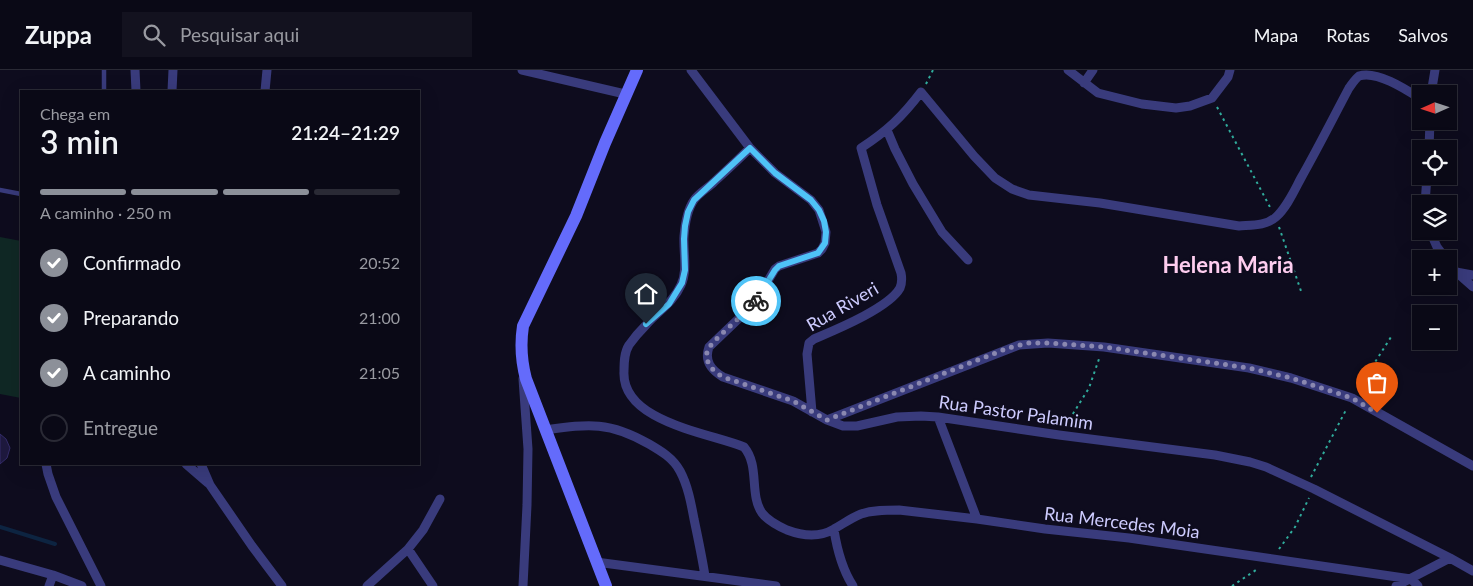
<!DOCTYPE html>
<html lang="pt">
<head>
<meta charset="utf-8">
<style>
  :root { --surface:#0a0916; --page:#13121f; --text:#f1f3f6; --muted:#999aa1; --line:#2a2a35; --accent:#8c9099 }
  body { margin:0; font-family:Lato,sans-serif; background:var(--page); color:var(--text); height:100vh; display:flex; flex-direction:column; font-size:19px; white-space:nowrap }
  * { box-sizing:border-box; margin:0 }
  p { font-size:16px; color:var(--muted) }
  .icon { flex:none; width:28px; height:28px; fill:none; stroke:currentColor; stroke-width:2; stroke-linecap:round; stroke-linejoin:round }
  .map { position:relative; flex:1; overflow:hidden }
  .side { position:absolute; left:20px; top:20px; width:400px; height:375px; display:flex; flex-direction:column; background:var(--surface); border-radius:0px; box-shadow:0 5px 20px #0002,0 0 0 1px var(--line) }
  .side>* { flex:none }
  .needle { width:32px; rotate:267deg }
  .tools { position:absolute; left:1412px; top:15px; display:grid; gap:10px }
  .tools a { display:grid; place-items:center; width:45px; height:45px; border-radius:0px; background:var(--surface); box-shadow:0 5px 20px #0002,0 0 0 1px var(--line); font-size:25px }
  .pin { position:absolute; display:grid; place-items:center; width:42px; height:42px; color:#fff; margin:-51px -21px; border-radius:50% 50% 50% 0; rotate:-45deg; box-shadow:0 0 5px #0007 }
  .pin .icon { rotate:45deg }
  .courier { position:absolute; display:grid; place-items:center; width:50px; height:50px; margin:-25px; border:4px solid #4fc3f7; border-radius:50%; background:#fff; color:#222; box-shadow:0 1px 6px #0007 }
  .overview em { font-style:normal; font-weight:600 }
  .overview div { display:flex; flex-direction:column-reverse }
  .overview { display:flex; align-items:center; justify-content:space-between; height:85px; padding:0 20px }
  h1 { font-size:32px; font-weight:600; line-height:38px }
  .bar { display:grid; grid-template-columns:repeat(4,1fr); gap:8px 5px; align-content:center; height:60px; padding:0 20px }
  .bar i { height:6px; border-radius:4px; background:var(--line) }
  .bar .active { background:var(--accent) }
  .bar p { grid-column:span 4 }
  ol { padding:0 20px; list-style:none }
  li { display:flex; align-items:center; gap:15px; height:55px }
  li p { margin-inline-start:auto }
  li .icon { padding:5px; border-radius:50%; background:var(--accent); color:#fff; stroke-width:4 }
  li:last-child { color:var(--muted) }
  li i { width:28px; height:28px; border:2px solid var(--line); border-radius:50% }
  header { display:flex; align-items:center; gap:30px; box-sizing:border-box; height:70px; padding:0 25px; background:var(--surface); border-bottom:1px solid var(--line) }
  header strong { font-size:24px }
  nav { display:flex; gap:28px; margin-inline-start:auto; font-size:18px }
  .search { width:350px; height:45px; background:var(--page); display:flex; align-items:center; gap:12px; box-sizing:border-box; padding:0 18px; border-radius:0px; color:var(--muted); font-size:19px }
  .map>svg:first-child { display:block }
  .pitch { fill:#102825 }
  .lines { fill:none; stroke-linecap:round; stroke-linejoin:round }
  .stream { stroke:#0d2441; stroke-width:4 }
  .building { fill:#1e193e; stroke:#342c6a }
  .path { stroke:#30ac9c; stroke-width:2; stroke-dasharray:2.5 4; stroke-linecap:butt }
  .lane { stroke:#393b7c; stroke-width:4.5 }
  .street { stroke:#393b7c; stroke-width:9 }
  .secondary { stroke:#646bfb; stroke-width:12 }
  .done { stroke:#8a88b0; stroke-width:5; stroke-dasharray:0 9 }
  .route { stroke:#4fc3f7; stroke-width:6 }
  .labels { text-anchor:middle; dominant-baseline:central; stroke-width:4.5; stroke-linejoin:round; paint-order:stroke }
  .street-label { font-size:18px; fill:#cdcbfe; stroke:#0e0c1e }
  .district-label { font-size:22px; font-weight:bold; fill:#fecdef; stroke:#0e0c1e }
</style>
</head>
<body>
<header>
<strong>Zuppa</strong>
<div class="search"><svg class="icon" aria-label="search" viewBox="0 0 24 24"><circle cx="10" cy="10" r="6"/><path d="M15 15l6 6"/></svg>Pesquisar aqui</div>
<nav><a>Mapa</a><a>Rotas</a><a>Salvos</a></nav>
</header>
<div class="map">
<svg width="1473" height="516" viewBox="0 0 1473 516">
  <rect width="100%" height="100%" fill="#0e0c1e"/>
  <path class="pitch" d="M 0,167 L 21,171 L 21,328 L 0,324 Z"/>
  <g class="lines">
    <path class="stream" d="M 0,457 L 55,474"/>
  </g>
  <path class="building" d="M 0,364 L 6,369 L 10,378 L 7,388 L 0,394 Z"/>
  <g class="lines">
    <path class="path" d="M 926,14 L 933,0
      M 1217,37 L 1271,139
      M 1279,157 L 1301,221
      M 1358,319 L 1391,267
      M 1066,355 L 1089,318 L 1100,286
      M 1311,407 L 1347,338
      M 1279,479 L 1295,457 L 1309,428
      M 1232,516 L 1259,498"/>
    <path class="lane" d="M 104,0 L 104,21
      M 0,120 L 21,124"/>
    <path class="street" d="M 135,0 L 136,21
      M 522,0 L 625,24
      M 691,0 L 750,78 L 775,103 L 811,130 L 819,140 L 826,162 L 825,173 L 822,179 L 818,183 L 779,196 L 775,199 L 754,234 L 709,277 C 704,291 711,300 723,307 L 793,331 L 827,350 L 843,356 L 857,356 L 897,347 L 921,346 L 938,347 L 1059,365 L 1215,385 L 1250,392 L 1266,397 L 1314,419 L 1450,488 L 1473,501
      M 1068,0 L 1098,23 L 1142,34 L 1176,38 L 1190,36 L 1212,28 L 1228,7 L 1230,0
      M 1084,13 L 1093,0
      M 172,21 L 173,0
      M 265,21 L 267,0
      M 1431,24 L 1435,0
      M 887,60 L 895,79 L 913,114 L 942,162 L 968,190
      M 750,78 C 738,90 726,101 714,112 C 708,118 699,123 694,130 C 687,140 685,154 684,166 C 683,182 688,200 681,215 C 673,233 658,241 646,255 C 640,261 634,268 629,275 C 624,283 624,293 624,301 C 621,352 710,363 744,377 C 760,396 749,424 762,443 C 768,451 778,456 787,460 C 803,466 819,468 834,459 C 843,454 851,448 861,444 C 873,440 886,440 899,440 L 977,449 L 1045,459 L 1129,468 L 1411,509 L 1418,516
      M 1429,79 L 1430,51
      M 1425,134 L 1427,106
      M 1430,161 L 1437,177 L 1446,189
      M 1449,192 L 1456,202 L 1473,217
      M 1456,202 L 1473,205
      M 523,309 L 528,379 L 527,435 L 523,516
      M 812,342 L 807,284 L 809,273 L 814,269 C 835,260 889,238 900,218 C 902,213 902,208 901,203 L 877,135 L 861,78 C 887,61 902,47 921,22 L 974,86 L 995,108 L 1012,119 L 1029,125 L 1100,133 L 1239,156 C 1252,155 1266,156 1276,147 C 1287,137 1294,121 1301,108 C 1318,78 1333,48 1349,18 C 1352,14 1355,9 1359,6 C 1377,0 1407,20 1421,29
      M 938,347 L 977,449
      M 827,350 L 1019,275 L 1048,273 L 1104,277 L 1249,298 L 1291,308 L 1352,328 L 1473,396
      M 545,360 C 589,354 609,351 649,374 C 661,381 673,388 680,401 C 688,416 691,433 694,449 C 698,468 702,487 705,506
      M 46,394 L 48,404 L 56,427 L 101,516
      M 186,394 L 208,413
      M 201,394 L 210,415 L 252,476 L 282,516
      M 834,460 C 837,479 842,499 853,516
      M 408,479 L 433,516
      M 0,490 L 53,505 L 82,516
      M 596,492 L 776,516
      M 49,516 L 53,505
      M 367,516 L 408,479 L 423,460 L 440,429
      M 1396,516 L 1450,488"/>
    <path class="secondary" d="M 606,516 L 526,309 C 521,290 520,275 523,256 L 576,146 L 605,73 L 637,0"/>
  </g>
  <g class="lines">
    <path class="done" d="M 756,231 C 747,243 709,272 707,282 C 705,294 714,302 723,307 L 793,331 L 827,350 L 1008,278 L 1028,273 L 1048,273 L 1104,277 L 1249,298 L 1291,308 L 1352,328 L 1377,343"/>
    <path class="route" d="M 646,254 L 669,234 L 682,213 L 685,200 L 684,169 L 685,156 L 688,142 L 694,130 L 750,78 L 775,103 L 811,130 L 819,140 L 824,151 L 826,162 L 825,173 L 818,183 L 779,196 L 775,200 L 756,231"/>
  </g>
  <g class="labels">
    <g class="street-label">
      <text transform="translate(842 236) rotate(-30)">Rua Riveri</text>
      <text transform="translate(1016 342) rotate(8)">Rua Pastor Palamim</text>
      <text transform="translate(1122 452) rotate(7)">Rua Mercedes Moia</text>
    </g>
    <g class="district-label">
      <text x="1228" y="194">Helena Maria</text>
    </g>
  </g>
</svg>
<div class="tools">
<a><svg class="needle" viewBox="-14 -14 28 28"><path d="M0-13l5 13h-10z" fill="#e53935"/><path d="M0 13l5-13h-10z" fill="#999aa1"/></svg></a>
<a><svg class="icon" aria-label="locate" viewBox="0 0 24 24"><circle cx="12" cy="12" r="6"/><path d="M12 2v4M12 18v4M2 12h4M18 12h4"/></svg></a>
<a><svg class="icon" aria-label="layers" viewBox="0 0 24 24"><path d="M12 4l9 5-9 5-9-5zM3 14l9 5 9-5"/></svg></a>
<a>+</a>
<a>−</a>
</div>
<div class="pin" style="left:1377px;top:343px;background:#ea580c"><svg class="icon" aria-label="bag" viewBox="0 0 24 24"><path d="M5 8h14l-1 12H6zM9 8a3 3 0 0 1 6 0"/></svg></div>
<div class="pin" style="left:646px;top:254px;background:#1f2937"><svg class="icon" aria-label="home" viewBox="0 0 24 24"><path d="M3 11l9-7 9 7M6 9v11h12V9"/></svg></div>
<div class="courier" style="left:756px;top:231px"><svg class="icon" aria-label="bike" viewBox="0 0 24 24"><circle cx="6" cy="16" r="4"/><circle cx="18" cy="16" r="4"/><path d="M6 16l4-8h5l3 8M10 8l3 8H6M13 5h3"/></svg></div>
<section class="side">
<div class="overview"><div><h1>3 min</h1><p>Chega em</p></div><em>21:24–21:29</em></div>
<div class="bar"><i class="active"></i><i class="active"></i><i class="active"></i><i></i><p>A caminho · 250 m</p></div>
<ol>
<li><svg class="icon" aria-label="check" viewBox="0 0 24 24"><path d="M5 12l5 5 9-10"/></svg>Confirmado<p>20:52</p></li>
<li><svg class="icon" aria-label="check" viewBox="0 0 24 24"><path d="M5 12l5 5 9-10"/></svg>Preparando<p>21:00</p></li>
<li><svg class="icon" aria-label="check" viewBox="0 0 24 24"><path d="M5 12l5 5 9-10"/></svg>A caminho<p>21:05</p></li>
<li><i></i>Entregue</li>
</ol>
</section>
</div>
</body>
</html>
